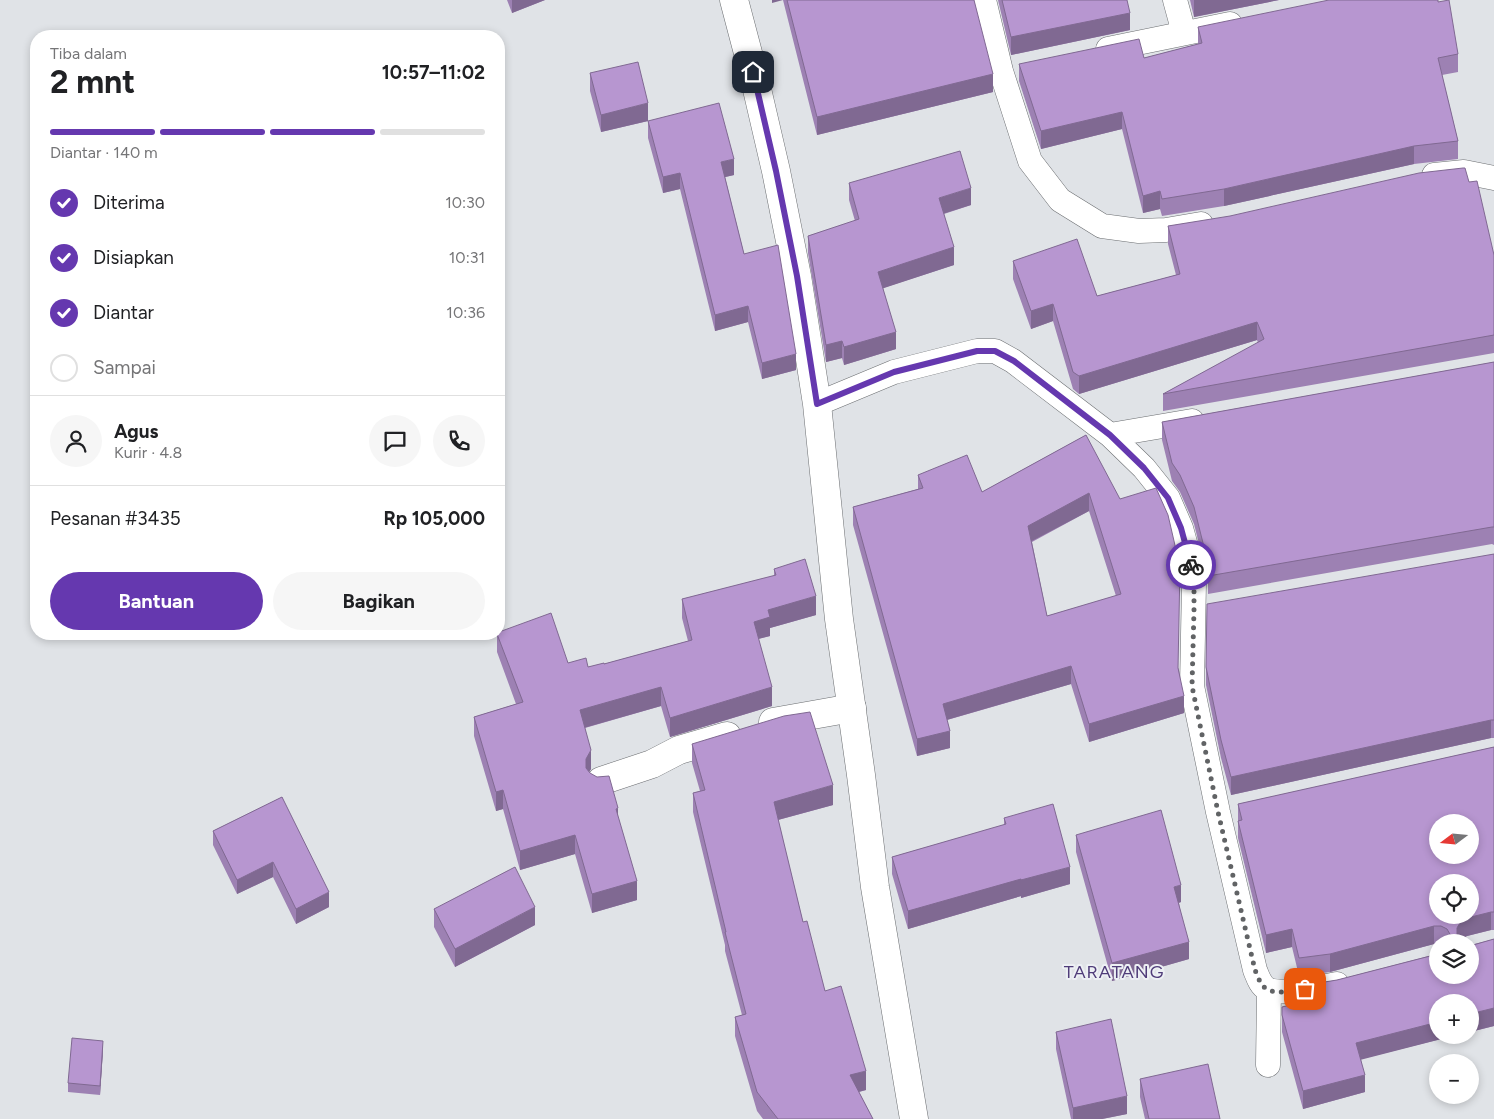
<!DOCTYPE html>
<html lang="id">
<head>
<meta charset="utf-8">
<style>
  :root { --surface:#fff; --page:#f6f6f6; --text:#202124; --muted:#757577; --line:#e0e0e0; --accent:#6538af }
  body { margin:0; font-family:Figtree,sans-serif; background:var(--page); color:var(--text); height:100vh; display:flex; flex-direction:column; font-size:19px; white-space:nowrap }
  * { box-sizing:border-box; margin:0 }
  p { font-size:16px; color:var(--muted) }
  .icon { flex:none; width:28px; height:28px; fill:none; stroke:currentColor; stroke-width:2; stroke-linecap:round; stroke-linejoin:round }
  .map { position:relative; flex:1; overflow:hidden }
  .panel { position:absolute; left:30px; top:30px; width:475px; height:610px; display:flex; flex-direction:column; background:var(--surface); border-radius:20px; box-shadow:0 2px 8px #0003 }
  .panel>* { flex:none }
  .needle { width:32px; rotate:254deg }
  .tools { position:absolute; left:1429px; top:814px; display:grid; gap:10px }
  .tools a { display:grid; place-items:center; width:50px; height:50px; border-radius:50%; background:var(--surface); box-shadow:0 2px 8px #0003; font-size:25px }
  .pin { position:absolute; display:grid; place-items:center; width:42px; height:42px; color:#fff; margin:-21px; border-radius:10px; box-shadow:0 2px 8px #0006 }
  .courier { position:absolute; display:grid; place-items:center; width:50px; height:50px; margin:-25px; border:4px solid #6538af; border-radius:50%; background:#fff; color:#222; box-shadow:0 1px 6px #0007 }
  .head em { font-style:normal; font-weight:700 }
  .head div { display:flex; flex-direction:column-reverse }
  .head { display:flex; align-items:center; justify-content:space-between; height:85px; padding:0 20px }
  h1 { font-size:32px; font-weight:700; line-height:38px }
  .bar { display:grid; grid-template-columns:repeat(4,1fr); gap:8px 5px; align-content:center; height:60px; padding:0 20px }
  .bar i { height:6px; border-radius:4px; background:var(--line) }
  .bar .on { background:var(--accent) }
  .bar p { grid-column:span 4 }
  .line { display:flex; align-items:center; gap:12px; padding:0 20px; border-top:1px solid var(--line) }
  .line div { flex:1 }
  .round { display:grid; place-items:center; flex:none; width:52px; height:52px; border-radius:26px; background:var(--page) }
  ol { padding:0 20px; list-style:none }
  li { display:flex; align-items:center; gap:15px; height:55px }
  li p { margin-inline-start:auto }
  li .icon { padding:5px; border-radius:50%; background:var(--accent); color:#fff; stroke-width:4 }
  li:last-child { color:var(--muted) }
  li i { width:28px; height:28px; border:2px solid var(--line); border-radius:50% }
  .primary-button { display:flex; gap:10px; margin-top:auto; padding:10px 20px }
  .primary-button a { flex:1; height:58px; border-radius:30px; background:var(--accent); color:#fff; font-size:20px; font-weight:700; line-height:58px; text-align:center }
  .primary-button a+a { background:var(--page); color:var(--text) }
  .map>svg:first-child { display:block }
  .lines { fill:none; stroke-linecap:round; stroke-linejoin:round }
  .service-casing { stroke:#6b6e71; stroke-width:25 }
  .minor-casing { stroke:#6b6e71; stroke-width:29 }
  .tertiary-casing { stroke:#6b6e71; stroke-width:29 }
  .service { stroke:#fff; stroke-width:24 }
  .minor { stroke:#fff; stroke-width:28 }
  .tertiary { stroke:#fff; stroke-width:28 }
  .wall { fill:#9d81b3; fill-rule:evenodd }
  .shaded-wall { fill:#806992 }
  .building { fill:#b796d0; stroke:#806992; fill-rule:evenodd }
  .done { stroke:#616365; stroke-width:5; stroke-dasharray:0 9 }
  .route { stroke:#6538af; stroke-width:6 }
  .labels { text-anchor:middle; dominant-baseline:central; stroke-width:4; stroke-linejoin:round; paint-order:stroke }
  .quarter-label { font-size:18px; letter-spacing:1px; fill:#4f3c79; stroke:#edf0f4 }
</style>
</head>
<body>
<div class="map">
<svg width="1494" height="1119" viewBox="0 0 1494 1119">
  <rect width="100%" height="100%" fill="#e0e3e7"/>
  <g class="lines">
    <g class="service-casing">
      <path id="service" d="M 984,0 L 1001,71 L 1030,161 L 1060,200 L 1102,226 L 1139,231 L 1166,230 L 1201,224
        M 1175,0 L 1184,33
        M 1108,49 L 1230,24
        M 1434,175 L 1464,172 L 1494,178
        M 817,404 L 894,372 L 977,351 L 995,351 L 1013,361 L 1110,435 L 1144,468 L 1168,498 L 1181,528 L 1189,557 L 1194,583 L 1192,686 L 1218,812 L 1255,970 C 1258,977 1260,985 1267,989 C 1277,996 1324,987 1337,984
        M 1110,435 L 1192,421
        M 1268,1065 L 1269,991"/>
    </g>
    <g class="minor-casing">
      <path id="minor" d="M 773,722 L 852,708
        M 601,781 L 652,764 L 679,750 L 727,736"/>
    </g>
    <g class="tertiary-casing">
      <path id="tertiary" d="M 734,0 L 753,72 L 776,171 L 797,276 L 817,404 L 839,619 L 861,775 L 875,887 L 914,1119"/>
    </g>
    <use href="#service" class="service"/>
    <use href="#minor" class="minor"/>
    <use href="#tertiary" class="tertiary"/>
  </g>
  <path class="wall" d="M 507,0 L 545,0 L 512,13 Z
    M 783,0 L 974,0 L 993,92 L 817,135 Z
    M 998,0 L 1127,0 L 1130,30 L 1011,55 Z
    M 1190,0 L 1279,0 L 1194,17 Z
    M 1198,27 L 1458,54 L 1458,72 L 1442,75 L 1458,141 L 1458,159 L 1414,164 L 1224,206 L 1162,216 L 1160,209 L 1143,213 L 1122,129 L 1041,149 L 1019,81 L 1019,64 L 1144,58 L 1198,44 Z
    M 590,73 L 648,121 L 601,132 L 590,91 Z
    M 648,121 L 734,175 L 725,177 L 744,254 L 796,370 L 762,379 L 748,322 L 715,331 L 680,189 L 663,193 L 648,138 Z
    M 1469,182 L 1494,255 L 1494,353 L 1163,411 L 1163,394 L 1258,343 L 1257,340 L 1079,394 L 1073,389 L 1053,321 L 1031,329 L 1013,279 L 1013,261 L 1097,296 L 1176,275 L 1168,244 L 1168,226 Z
    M 849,183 L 971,205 L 944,214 L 954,265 L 883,288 L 896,349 L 844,365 L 842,358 L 826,362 L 808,253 L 808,236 L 855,221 L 849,200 Z
    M 1494,362 L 1494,545 L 1492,544 L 1208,594 L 1208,580 L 1194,524 L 1180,492 L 1172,481 L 1162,440 L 1162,422 Z
    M 1086,435 L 1179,670 L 1184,713 L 1089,742 L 1071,684 L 947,720 L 950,748 L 917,756 L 853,525 L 853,507 L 918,489 L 918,475 L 982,492 ZM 1089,511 L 1116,596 L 1047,616 L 1032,542 Z
    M 1494,554 L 1494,738 L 1491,738 L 1231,795 L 1221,758 L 1206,685 L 1206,667 Z
    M 774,569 L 816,615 L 770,628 L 770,636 L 758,639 L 772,706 L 670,737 L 661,706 L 585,728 L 591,769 L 589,772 L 618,818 L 637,900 L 592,913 L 575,854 L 520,870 L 503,809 L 496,811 L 474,736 L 474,717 L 516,704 L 497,652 L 497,634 L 568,663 L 588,667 L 604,664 L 688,641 L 682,618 L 682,599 L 774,576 Z
    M 692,744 L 833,805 L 778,820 L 803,922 L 825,991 L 866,1090 L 859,1092 L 873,1119 L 763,1119 L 757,1111 L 735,1036 L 735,1017 L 742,1015 L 725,951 L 725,945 L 693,812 L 693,793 L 700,791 L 692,763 Z
    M 1494,747 L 1494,930 L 1491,930 L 1467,936 L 1461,939 L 1460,940 L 1463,942 L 1438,942 L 1438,944 L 1434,944 L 1330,972 L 1299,976 L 1292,947 L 1266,953 L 1238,838 L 1238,804 Z
    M 282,797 L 329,907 L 296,924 L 273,877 L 237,894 L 213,845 L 213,831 Z
    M 1004,818 L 1070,884 L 1021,898 L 1021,896 L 908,929 L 892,874 L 892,857 L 1004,825 Z
    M 1076,835 L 1181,902 L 1179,903 L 1189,959 L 1112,981 L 1076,852 Z
    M 434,909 L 535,925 L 455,967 L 434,927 Z
    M 1494,939 L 1494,1026 L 1470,1032 L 1438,1035 L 1457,1035 L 1361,1059 L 1365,1092 L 1303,1109 L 1282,1032 L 1282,1007 L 1306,1001 L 1306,985 L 1337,980 Z
    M 1056,1032 L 1127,1114 L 1102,1119 L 1071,1119 L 1056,1049 Z
    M 103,1050 L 100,1095 L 68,1092 L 68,1083 Z
    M 1140,1079 L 1220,1119 L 1145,1119 L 1140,1097 Z"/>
  <path class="shaded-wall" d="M 512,0 L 545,0 L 512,13 Z
    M 772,0 L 783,0 L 772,3 Z
    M 1194,0 L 1279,0 L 1194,17 Z
    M 1130,13 L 1130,30 L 1011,55 L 1011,37 Z
    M 993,74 L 993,92 L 817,135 L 817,117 Z
    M 648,103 L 648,121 L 601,132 L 601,115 Z
    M 1122,112 L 1122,129 L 1041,149 L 1041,131 Z
    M 1414,146 L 1414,164 L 1224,206 L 1224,189 Z
    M 734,159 L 734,175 L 721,178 L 721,162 Z
    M 680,173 L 680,189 L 663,193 L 663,177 Z
    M 971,188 L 971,205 L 939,215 L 939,198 Z
    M 1160,191 L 1160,209 L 1143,213 L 1143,196 Z
    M 954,247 L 954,265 L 878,290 L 878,272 Z
    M 1053,304 L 1053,321 L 1031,329 L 1031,311 Z
    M 748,306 L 748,322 L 715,331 L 715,315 Z
    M 1257,322 L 1257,340 L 1079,394 L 1079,376 Z
    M 896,332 L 896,349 L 844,365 L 844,347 Z
    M 842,341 L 842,358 L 826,362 L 826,345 Z
    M 796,354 L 796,370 L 762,379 L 762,363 Z
    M 1089,493 L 1089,511 L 1028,543 L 1028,526 Z
    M 816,596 L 816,615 L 770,628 L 770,636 L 754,640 L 754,622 L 768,610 Z
    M 1071,666 L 1071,684 L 943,721 L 943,704 Z
    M 661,687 L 661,706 L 580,729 L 580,710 Z
    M 772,687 L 772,706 L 670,737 L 670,718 Z
    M 1184,696 L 1184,713 L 1089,742 L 1089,724 Z
    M 1491,720 L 1491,738 L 1231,795 L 1231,777 Z
    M 950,731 L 950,748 L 917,756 L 917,739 Z
    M 591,750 L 591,769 L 586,777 L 586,759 Z
    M 833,785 L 833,805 L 774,821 L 774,802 Z
    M 503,790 L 503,809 L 496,811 L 496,792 Z
    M 618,808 L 618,827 L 616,809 Z
    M 575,835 L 575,854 L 520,870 L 520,851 Z
    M 273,862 L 273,877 L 237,894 L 237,880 Z
    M 1070,867 L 1070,884 L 1021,898 L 1021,880 Z
    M 1021,879 L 1021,896 L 908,929 L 908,911 Z
    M 637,881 L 637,900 L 592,913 L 592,894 Z
    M 1181,885 L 1181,902 L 1174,904 L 1174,887 Z
    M 329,892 L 329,907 L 296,924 L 296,909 Z
    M 535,907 L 535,925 L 455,967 L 455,949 Z
    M 1491,912 L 1491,930 L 1467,936 L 1461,939 L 1459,942 L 1457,942 L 1457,928 L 1461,921 L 1467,918 Z
    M 1434,926 L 1434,944 L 1330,972 L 1330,954 Z
    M 1292,929 L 1292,947 L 1266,953 L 1266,935 Z
    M 1189,942 L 1189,959 L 1112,981 L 1112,963 Z
    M 1494,1008 L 1494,1026 L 1470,1032 L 1470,1014 Z
    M 1438,1022 L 1438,1035 L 1457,1035 L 1356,1061 L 1356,1043 Z
    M 103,1041 L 103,1050 L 100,1095 L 100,1086 Z
    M 866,1071 L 866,1090 L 850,1094 L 850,1075 Z
    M 1365,1075 L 1365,1092 L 1303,1109 L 1303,1091 Z
    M 1127,1096 L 1127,1114 L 1102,1119 L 1073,1119 L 1073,1108 Z"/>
  <path class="building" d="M 787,0 L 974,0 L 993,74 L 817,117 Z
    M 1002,0 L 1127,0 L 1130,13 L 1011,37 Z
    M 1329,0 L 1438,0 L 1438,2 L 1449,0 L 1458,54 L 1438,58 L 1458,141 L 1414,146 L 1224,189 L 1162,199 L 1160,191 L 1143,196 L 1122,112 L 1041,131 L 1019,64 L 1139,39 L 1144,58 L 1202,43 L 1198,27 Z
    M 638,62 L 648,103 L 601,115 L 590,73 Z
    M 719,103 L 734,159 L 721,162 L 744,254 L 778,245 L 796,354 L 762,363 L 748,306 L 715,315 L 680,173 L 663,177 L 648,121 Z
    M 960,151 L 971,188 L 939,198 L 954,247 L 878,272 L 896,332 L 844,347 L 842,341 L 826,345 L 808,236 L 859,219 L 849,183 Z
    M 1463,168 L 1465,168 L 1469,182 L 1477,181 L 1494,255 L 1494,335 L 1163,394 L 1264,339 L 1257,322 L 1079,376 L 1073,372 L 1053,304 L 1031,311 L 1013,261 L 1077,239 L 1097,296 L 1180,274 L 1168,226 L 1230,216 L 1419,173 Z
    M 1494,362 L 1494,527 L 1492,527 L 1208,576 L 1208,563 L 1194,507 L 1180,475 L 1172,463 L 1162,422 Z
    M 1086,435 L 1120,499 L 1156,488 L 1168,515 L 1180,567 L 1178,668 L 1184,696 L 1089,724 L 1071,666 L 943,704 L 950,731 L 917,739 L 853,507 L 923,488 L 918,475 L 967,455 L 982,492 ZM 1089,493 L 1121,594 L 1047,616 L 1028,526 Z
    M 1494,554 L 1494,720 L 1491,720 L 1231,777 L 1221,740 L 1206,667 L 1207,604 Z
    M 805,559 L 816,596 L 768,610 L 770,617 L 754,622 L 772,687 L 670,718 L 661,687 L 580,710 L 591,750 L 586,759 L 586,768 L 590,773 L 597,777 L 609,776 L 618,808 L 616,809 L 637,881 L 592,894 L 575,835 L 520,851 L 503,790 L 496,792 L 474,717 L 523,702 L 497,634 L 499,634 L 499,632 L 551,613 L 568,663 L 586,658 L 588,667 L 604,663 L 604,664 L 692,640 L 682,599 L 776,575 L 774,569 Z
    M 810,712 L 833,785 L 774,802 L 803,922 L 807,921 L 825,991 L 841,986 L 866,1071 L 850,1075 L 873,1119 L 778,1119 L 757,1092 L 735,1017 L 746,1014 L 725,932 L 726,932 L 693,793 L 705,790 L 692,744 L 784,716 Z
    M 1494,747 L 1494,912 L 1491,912 L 1467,918 L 1461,921 L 1457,928 L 1457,934 L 1460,940 L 1463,942 L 1451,942 L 1451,936 L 1447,929 L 1441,926 L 1434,926 L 1330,954 L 1299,958 L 1292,929 L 1266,935 L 1238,821 L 1242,820 L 1238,804 ZM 1438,822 L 1470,822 L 1470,855 L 1438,855 ZM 1438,882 L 1470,882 L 1470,915 L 1438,915 Z
    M 282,797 L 329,892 L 296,909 L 273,862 L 237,880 L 213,831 Z
    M 1053,804 L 1070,867 L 1021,880 L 1021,879 L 908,911 L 892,857 L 1006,824 L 1004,818 Z
    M 1161,810 L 1181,885 L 1174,887 L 1189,942 L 1112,963 L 1076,835 Z
    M 515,867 L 535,907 L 455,949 L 434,909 Z
    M 1494,939 L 1494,1008 L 1470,1014 L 1470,1002 L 1438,1002 L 1438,1022 L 1356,1043 L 1365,1075 L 1303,1091 L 1282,1015 L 1282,1007 L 1310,1000 L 1306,985 L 1337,980 L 1438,954 L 1438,975 L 1470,975 L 1470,944 L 1473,945 Z
    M 1111,1019 L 1127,1096 L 1073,1108 L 1056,1032 Z
    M 72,1038 L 103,1041 L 100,1086 L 68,1083 Z
    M 1208,1064 L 1220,1119 L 1149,1119 L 1140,1079 Z"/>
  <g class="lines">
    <path class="done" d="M 1191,565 L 1194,583 L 1194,610 L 1192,686 L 1218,812 L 1255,970 C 1257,974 1259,981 1262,985 C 1272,997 1292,990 1305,989"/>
    <path class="route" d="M 753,72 L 776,171 L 797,276 L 817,404 L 894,372 L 977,351 L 995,351 L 1014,361 L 1110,435 L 1144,468 L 1168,498 L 1181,528 L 1191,565"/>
  </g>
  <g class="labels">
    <g class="quarter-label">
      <text x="1114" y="972">TARATANG</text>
    </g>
  </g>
</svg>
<div class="tools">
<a><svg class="needle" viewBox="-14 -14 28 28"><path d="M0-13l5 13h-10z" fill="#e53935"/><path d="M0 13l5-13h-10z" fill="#757577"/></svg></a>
<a><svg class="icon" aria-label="locate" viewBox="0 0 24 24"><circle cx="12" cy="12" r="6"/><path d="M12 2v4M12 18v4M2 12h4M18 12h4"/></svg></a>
<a><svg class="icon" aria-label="layers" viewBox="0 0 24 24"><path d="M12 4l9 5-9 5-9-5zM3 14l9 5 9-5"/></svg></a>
<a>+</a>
<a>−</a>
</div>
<div class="pin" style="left:1305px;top:989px;background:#ea580c"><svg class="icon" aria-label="bag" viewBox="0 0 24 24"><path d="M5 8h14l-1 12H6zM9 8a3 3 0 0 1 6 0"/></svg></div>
<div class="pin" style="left:753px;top:72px;background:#1f2937"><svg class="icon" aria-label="home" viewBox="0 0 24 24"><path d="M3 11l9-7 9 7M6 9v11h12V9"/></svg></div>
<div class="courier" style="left:1191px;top:565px"><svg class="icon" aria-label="bike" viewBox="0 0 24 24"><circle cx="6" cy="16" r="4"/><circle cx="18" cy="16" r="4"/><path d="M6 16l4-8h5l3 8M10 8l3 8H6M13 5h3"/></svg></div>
<section class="panel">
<div class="head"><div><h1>2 mnt</h1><p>Tiba dalam</p></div><em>10:57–11:02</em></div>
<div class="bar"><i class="on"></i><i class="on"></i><i class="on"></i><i></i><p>Diantar · 140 m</p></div>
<ol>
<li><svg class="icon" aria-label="check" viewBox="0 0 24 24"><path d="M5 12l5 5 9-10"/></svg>Diterima<p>10:30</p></li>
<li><svg class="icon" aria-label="check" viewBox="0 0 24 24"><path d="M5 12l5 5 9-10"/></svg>Disiapkan<p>10:31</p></li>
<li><svg class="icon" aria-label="check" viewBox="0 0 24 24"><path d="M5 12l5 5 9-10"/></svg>Diantar<p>10:36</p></li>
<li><i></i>Sampai</li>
</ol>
<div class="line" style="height:90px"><a class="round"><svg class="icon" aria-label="person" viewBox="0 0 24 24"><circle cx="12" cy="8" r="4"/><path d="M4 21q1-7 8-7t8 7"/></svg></a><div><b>Agus</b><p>Kurir · 4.8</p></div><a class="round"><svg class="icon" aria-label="chat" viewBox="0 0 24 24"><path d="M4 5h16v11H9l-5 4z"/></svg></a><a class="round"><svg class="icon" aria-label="phone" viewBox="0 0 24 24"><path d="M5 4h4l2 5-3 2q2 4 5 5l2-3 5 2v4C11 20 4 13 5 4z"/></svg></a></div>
<div class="line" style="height:65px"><div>Pesanan #3435</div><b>Rp 105,000</b></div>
<div class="primary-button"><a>Bantuan</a><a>Bagikan</a></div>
</section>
</div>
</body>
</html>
